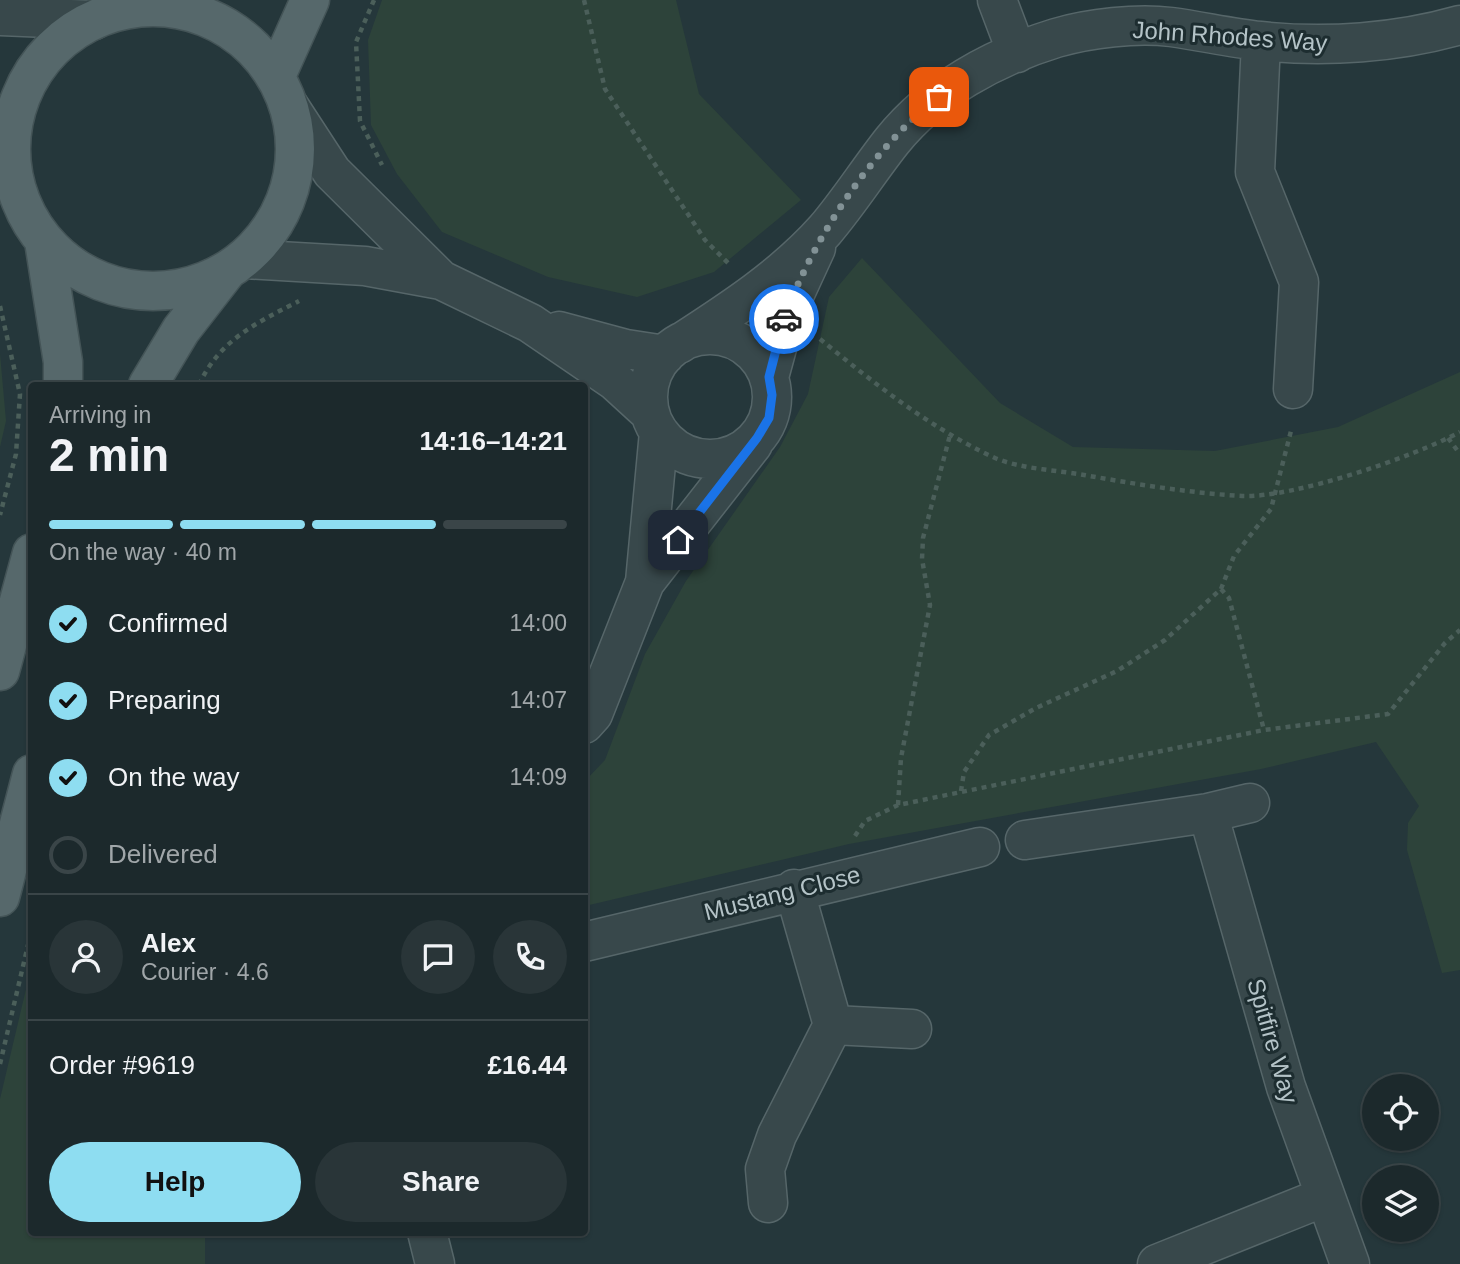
<!DOCTYPE html>
<html lang="en">
<head>
<meta charset="utf-8">
<style>
  :root { --surface:#1c292c; --page:#293538; --text:#f1f3f6; --muted:#a0a6a9; --line:#3a4548; --accent:#8eddf1 }
  body { margin:0; font-family:Helvetica,sans-serif; background:var(--page); color:var(--text); height:100vh; display:flex; flex-direction:column; font-size:26px; white-space:nowrap }
  * { box-sizing:border-box; margin:0 }
  p { font-size:23px; color:var(--muted) }
  .icon { flex:none; width:38px; height:38px; fill:none; stroke:currentColor; stroke-width:2; stroke-linecap:round; stroke-linejoin:round }
  .map { position:relative; flex:1; overflow:hidden }
  .details { position:absolute; left:28px; top:382px; width:560px; height:854px; display:flex; flex-direction:column; background:var(--surface); border-radius:7px; box-shadow:0 2px 5px #0004,0 0 0 2px var(--line) }
  .details>* { flex:none }
  .buttons { position:absolute; left:1362px; top:1074px; display:grid; gap:14px }
  .buttons a { display:grid; place-items:center; width:77px; height:77px; border-radius:50%; background:var(--surface); box-shadow:0 2px 5px #0004,0 0 0 2px var(--line); font-size:35px }
  .pin { position:absolute; display:grid; place-items:center; width:60px; height:60px; color:#fff; margin:-30px; border-radius:14px; box-shadow:0 4px 10px #0006 }
  .courier { position:absolute; display:grid; place-items:center; width:70px; height:70px; margin:-35px; border:5px solid #1a73e8; border-radius:50%; background:#fff; color:#222; box-shadow:0 2px 9px #0007 }
  .headline em { font-style:normal; font-weight:700 }
  .headline div { display:flex; flex-direction:column-reverse }
  .headline { display:flex; align-items:center; justify-content:space-between; height:119px; padding:0 21px }
  h1 { font-size:46px; font-weight:700; line-height:52px }
  .bar { display:grid; grid-template-columns:repeat(4,1fr); gap:10px 7px; align-content:center; height:84px; padding:0 21px }
  .bar i { height:9px; border-radius:5px; background:var(--line) }
  .bar .current { background:var(--accent) }
  .bar p { grid-column:span 4 }
  .line { display:flex; align-items:center; gap:18px; padding:0 21px; border-top:2px solid var(--line) }
  .line div { flex:1 }
  .round { display:grid; place-items:center; flex:none; width:74px; height:74px; border-radius:37px; background:var(--page) }
  ol { padding:0 21px; list-style:none }
  li { display:flex; align-items:center; gap:21px; height:77px }
  li p { margin-inline-start:auto }
  li .icon { padding:7px; border-radius:50%; background:var(--accent); color:#111; stroke-width:4 }
  li:last-child { color:var(--muted) }
  li i { width:38px; height:38px; border:4px solid var(--line); border-radius:50% }
  .action { display:flex; gap:14px; margin-top:auto; padding:14px 21px }
  .action a { flex:1; height:80px; border-radius:42px; background:var(--accent); color:#111; font-size:28px; font-weight:700; line-height:80px; text-align:center }
  .action a+a { background:var(--page); color:var(--text) }
  .map>svg:first-child { display:block }
  .green { fill:#2d433a }
  .lines { fill:none; stroke-linecap:round; stroke-linejoin:round }
  .minor-casing { stroke:#566669; stroke-width:41 }
  .major-casing { stroke:#445457; stroke-width:41 }
  .path { stroke:#4b5f5a; stroke-width:4.5; stroke-dasharray:5 5; stroke-linecap:butt }
  .minor { stroke:#38484b; stroke-width:38 }
  .major { stroke:#56686b; stroke-width:38 }
  .done { stroke:#829296; stroke-width:7; stroke-dasharray:0 12.6 }
  .route { stroke:#1a73e8; stroke-width:9 }
  .labels { text-anchor:middle; dominant-baseline:central; stroke-width:6; stroke-linejoin:round; paint-order:stroke }
  .street-label { font-size:24px; fill:#b4c3c7; stroke:#1d2d30 }
</style>
</head>
<body>
<div class="map">
<svg width="1460" height="1264" viewBox="0 0 1460 1264">
  <rect width="100%" height="100%" fill="#25373b"/>
  <path class="green" d="M 382,0 L 676,0 L 699,94 L 801,200 L 714,272 L 637,297 L 548,277 L 442,232 L 397,174 L 371,125 L 368,40 Z
    M 862,258 L 1000,403 L 1073,447 L 1215,451 L 1338,427 L 1460,372 L 1460,970 L 1442,973 L 1407,850 L 1408,823 L 1419,806 L 1376,742 L 1261,769 L 849,844 L 585,906 L 585,781 L 605,760 L 645,654 L 686,581 L 780,447 L 808,394 L 829,297 Z
    M 0,354 L 6,421 L 0,447 Z
    M 31,968 L 32,1232 L 205,1232 L 205,1264 L 0,1264 L 0,1099 Z"/>
  <g class="lines">
    <g class="minor-casing">
      <path id="minor" d="M 997,0 L 1017,53
        M 0,16 L 94,20
        M 1261,42 L 1255,172 L 1299,282 L 1293,389
        M 289,106 L 332,172 L 441,280
        M 0,165 L 14,181
        M 244,259 L 365,266 L 441,280 L 530,323 L 615,381 L 650,413
        M 559,331 L 626,349 L 665,355
        M648 397a62 62 0 1 1 124 0a62 62 0 1 1-124 0Z
        M 679,344 C 730,311 784,276 825,230 C 849,202 869,170 892,141 C 933,90 994,57 1056,38 C 1090,28 1136,23 1171,27 C 1201,31 1231,38 1260,41 C 1326,48 1397,43 1460,25
        M 769,377 L 787,311 L 816,248
        M 645,582 L 659,432
        M 584,724 L 593,714 L 645,582 L 753,444
        M 1208,813 L 1286,1087 L 1350,1264
        M 1025,840 L 1208,813 L 1250,803
        M 794,889 L 833,1025
        M 584,942 L 980,847
        M 768,1203 L 765,1169 L 777,1135 L 833,1025 L 912,1029
        M 427,1232 L 435,1264
        M 1157,1264 L 1324,1197"/>
    </g>
    <g class="major-casing">
      <path id="major" d="M11 149a142 142 0 1 1 284 0a142 142 0 1 1-284 0Z
        M 276,76 L 310,0
        M 44,241 L 63,362 L 63,385
        M 148,385 L 181,330 L 226,272
        M 0,671 L 32,553
        M 0,897 L 32,774"/>
    </g>
    <path class="path" d="M 374,0 L 356,42 L 360,121 L 382,165
      M 584,0 L 605,89 L 705,240 L 729,264
      M 0,306 L 20,394 L 16,454 L 0,515
      M 820,339 C 875,384 930,428 995,458 C 1021,469 1056,470 1084,475 C 1135,484 1190,493 1242,496 C 1294,498 1413,457 1460,432
      M 199,385 C 219,340 258,322 299,301
      M 1448,438 L 1460,454
      M 1221,589 L 1229,598 L 1264,730
      M 961,791 L 964,772 L 989,735 L 1036,708 L 1117,671 L 1165,640 L 1221,589 L 1234,556 L 1271,509 L 1292,427
      M 898,805 L 901,758 L 930,605 L 922,559 L 923,538 L 950,435
      M 855,836 L 865,821 L 898,805 L 1264,730 L 1388,714 L 1445,643 L 1460,630
      M 0,1064 L 32,928"/>
    <use href="#minor" class="minor"/>
    <use href="#major" class="major"/>
  </g>
  <g class="lines">
    <path class="done" d="M 784,319 C 812,240 872,148 939,97"/>
    <path class="route" d="M 678,540 L 757,438 L 769,418 L 772,395 L 769,377 L 784,319"/>
  </g>
  <g class="labels">
    <g class="street-label">
      <text transform="translate(1230 36) rotate(4)">John Rhodes Way</text>
      <text transform="translate(782 893) rotate(-14)">Mustang Close</text>
      <text transform="translate(1273 1041) rotate(74)">Spitfire Way</text>
    </g>
  </g>
</svg>
<div class="buttons">
<a><svg class="icon" aria-label="locate" viewBox="0 0 24 24"><circle cx="12" cy="12" r="6"/><path d="M12 2v4M12 18v4M2 12h4M18 12h4"/></svg></a>
<a><svg class="icon" aria-label="layers" viewBox="0 0 24 24"><path d="M12 4l9 5-9 5-9-5zM3 14l9 5 9-5"/></svg></a>
</div>
<div class="pin" style="left:939px;top:97px;background:#ea580c"><svg class="icon" aria-label="bag" viewBox="0 0 24 24"><path d="M5 8h14l-1 12H6zM9 8a3 3 0 0 1 6 0"/></svg></div>
<div class="pin" style="left:678px;top:540px;background:#1f2937"><svg class="icon" aria-label="home" viewBox="0 0 24 24"><path d="M3 11l9-7 9 7M6 9v11h12V9"/></svg></div>
<div class="courier" style="left:784px;top:319px"><svg class="icon" aria-label="car" viewBox="0 0 24 24"><path d="M5 17H2v-5l4-1 3-4h7l3 4 3 1v5h-3M9 17h6M6 11h13"/><circle cx="7" cy="17" r="2"/><circle cx="17" cy="17" r="2"/></svg></div>
<section class="details">
<div class="headline"><div><h1>2 min</h1><p>Arriving in</p></div><em>14:16–14:21</em></div>
<div class="bar"><i class="current"></i><i class="current"></i><i class="current"></i><i></i><p>On the way · 40 m</p></div>
<ol>
<li><svg class="icon" aria-label="check" viewBox="0 0 24 24"><path d="M5 12l5 5 9-10"/></svg>Confirmed<p>14:00</p></li>
<li><svg class="icon" aria-label="check" viewBox="0 0 24 24"><path d="M5 12l5 5 9-10"/></svg>Preparing<p>14:07</p></li>
<li><svg class="icon" aria-label="check" viewBox="0 0 24 24"><path d="M5 12l5 5 9-10"/></svg>On the way<p>14:09</p></li>
<li><i></i>Delivered</li>
</ol>
<div class="line" style="height:126px"><a class="round"><svg class="icon" aria-label="person" viewBox="0 0 24 24"><circle cx="12" cy="8" r="4"/><path d="M4 21q1-7 8-7t8 7"/></svg></a><div><b>Alex</b><p>Courier · 4.6</p></div><a class="round"><svg class="icon" aria-label="chat" viewBox="0 0 24 24"><path d="M4 5h16v11H9l-5 4z"/></svg></a><a class="round"><svg class="icon" aria-label="phone" viewBox="0 0 24 24"><path d="M5 4h4l2 5-3 2q2 4 5 5l2-3 5 2v4C11 20 4 13 5 4z"/></svg></a></div>
<div class="line" style="height:91px"><div>Order #9619</div><b>£16.44</b></div>
<div class="action"><a>Help</a><a>Share</a></div>
</section>
</div>
</body>
</html>
